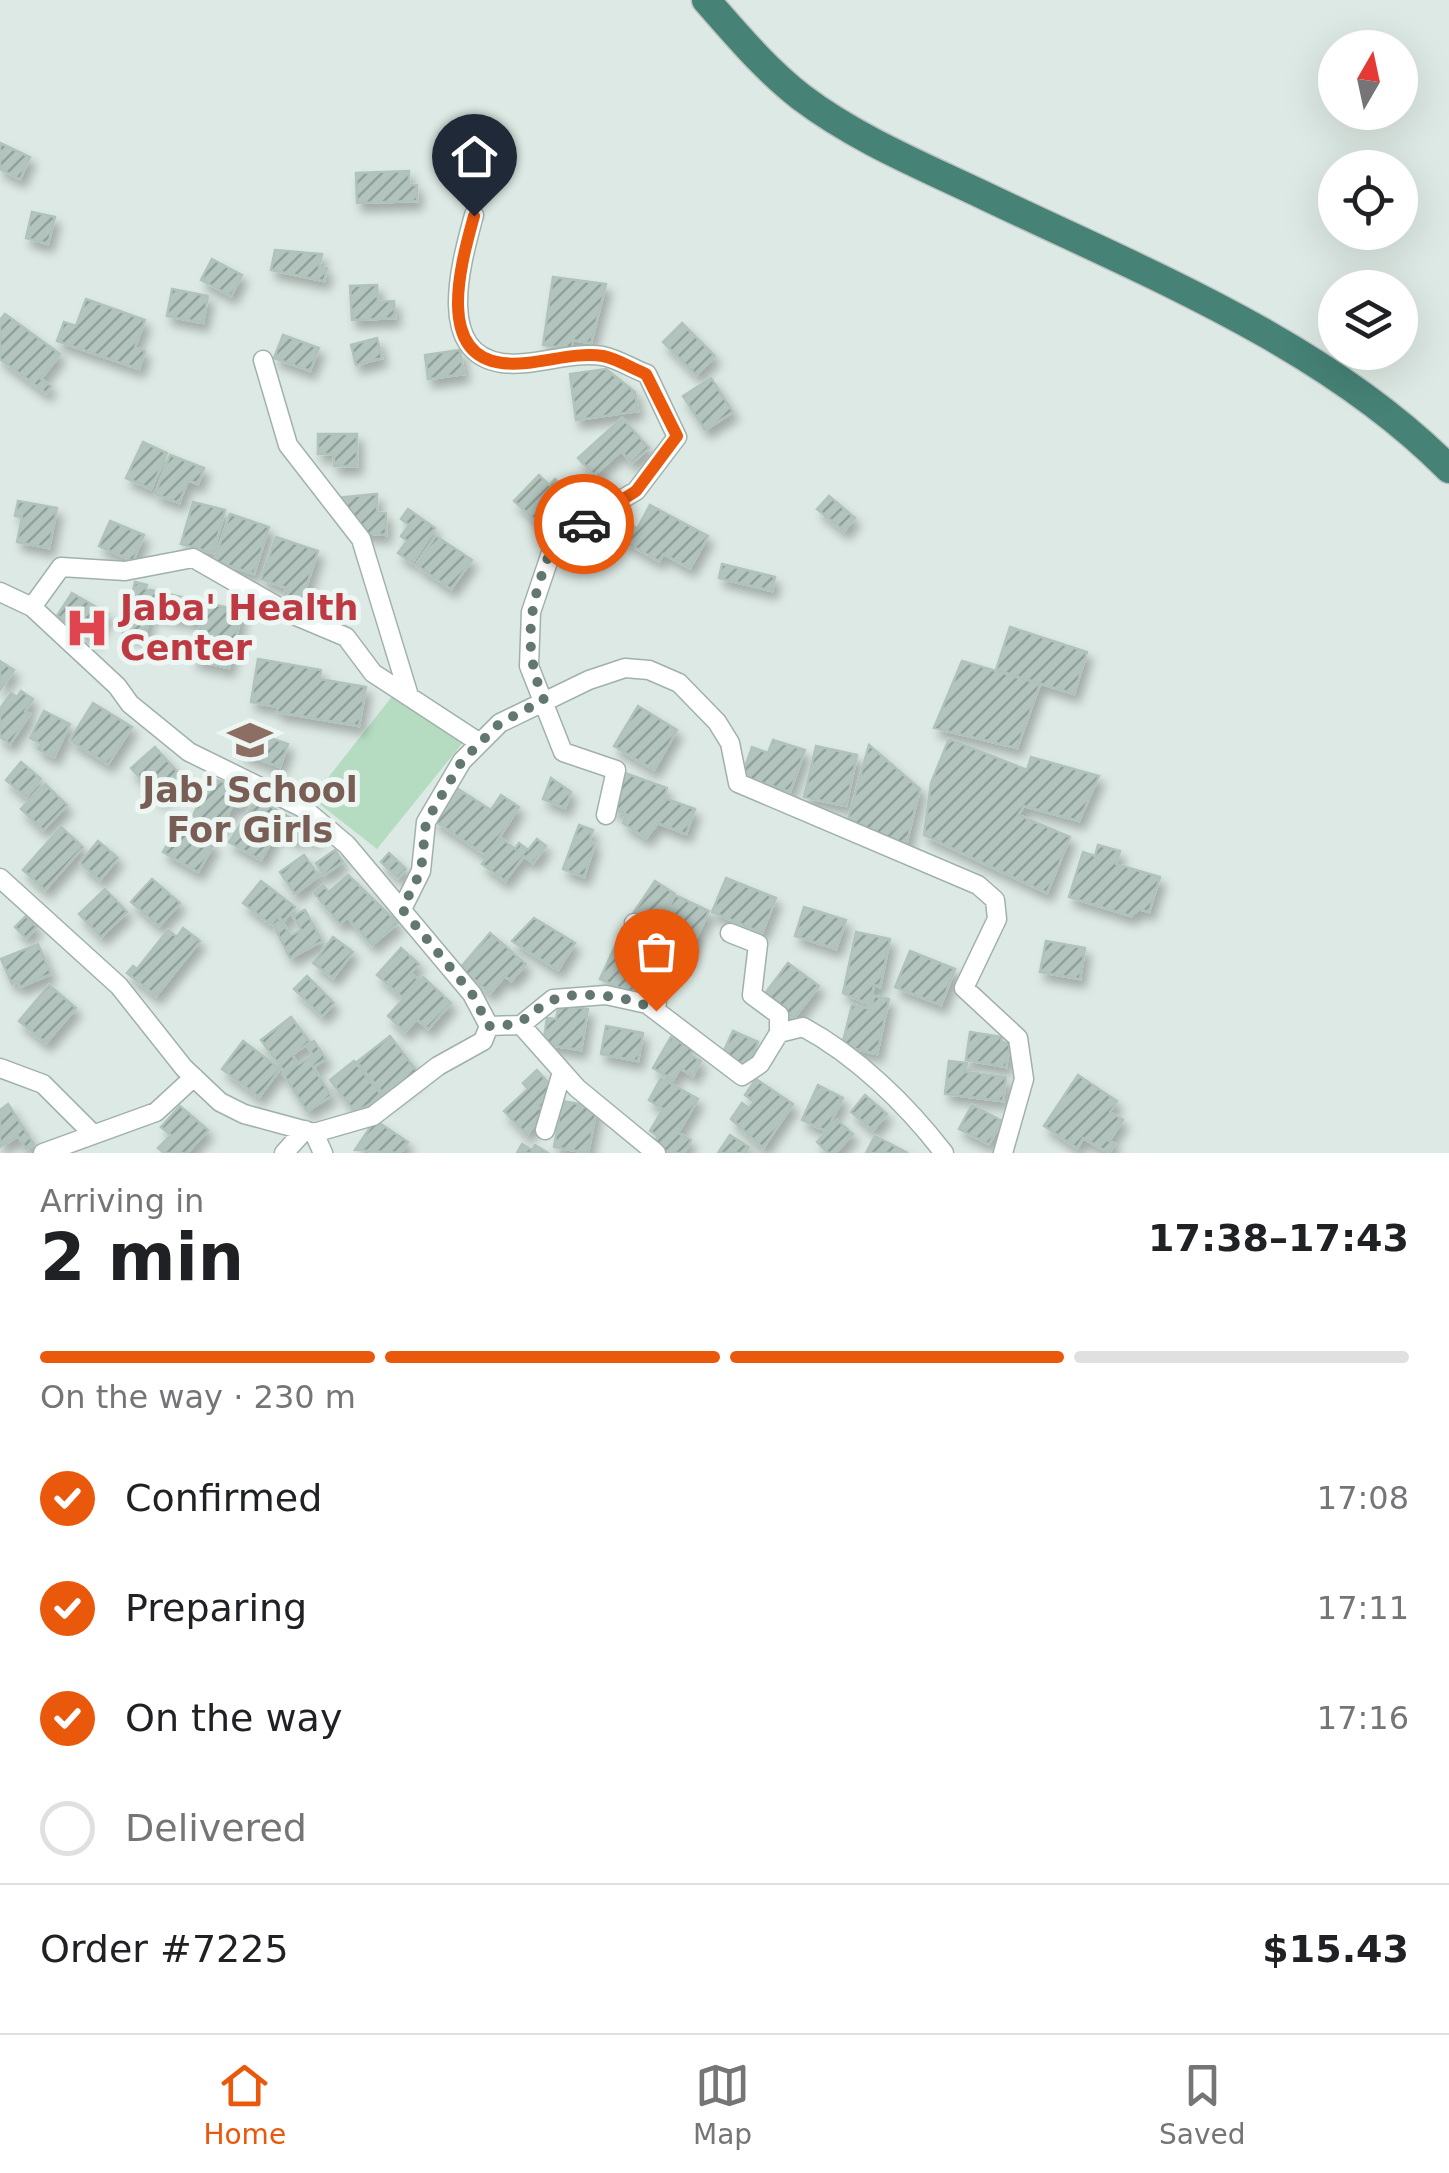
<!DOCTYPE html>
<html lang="en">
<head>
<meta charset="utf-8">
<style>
  :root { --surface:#fff; --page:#f6f6f6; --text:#202124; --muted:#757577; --line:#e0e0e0; --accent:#ea580c }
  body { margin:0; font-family:"DejaVu Sans",sans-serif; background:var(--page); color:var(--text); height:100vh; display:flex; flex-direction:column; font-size:38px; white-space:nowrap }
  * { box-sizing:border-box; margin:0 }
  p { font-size:32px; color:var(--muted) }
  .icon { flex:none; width:55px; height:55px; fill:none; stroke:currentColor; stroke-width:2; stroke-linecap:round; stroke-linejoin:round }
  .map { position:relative; height:1153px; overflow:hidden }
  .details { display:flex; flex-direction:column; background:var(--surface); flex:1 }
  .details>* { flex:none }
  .needle { width:65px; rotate:9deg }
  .buttons { position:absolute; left:1318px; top:30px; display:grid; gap:20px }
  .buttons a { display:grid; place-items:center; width:100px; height:100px; border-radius:50%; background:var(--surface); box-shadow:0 10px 40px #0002; font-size:50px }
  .pin { position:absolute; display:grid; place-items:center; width:85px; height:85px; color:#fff; margin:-102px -42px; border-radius:50% 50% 50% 0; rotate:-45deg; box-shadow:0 0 10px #0007 }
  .pin .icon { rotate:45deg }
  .courier { position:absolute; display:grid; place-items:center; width:100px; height:100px; margin:-50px; border:8px solid #ea580c; border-radius:50%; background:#fff; color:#222; box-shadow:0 2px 12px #0007 }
  .overview em { font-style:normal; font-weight:600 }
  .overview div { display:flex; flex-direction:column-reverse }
  .overview { display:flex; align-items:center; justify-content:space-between; height:170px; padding:0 40px }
  h1 { font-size:65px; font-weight:600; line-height:75px }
  .bar { display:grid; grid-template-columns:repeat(4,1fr); gap:15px 10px; align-content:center; height:120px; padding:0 40px }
  .bar i { height:12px; border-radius:8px; background:var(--line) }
  .bar .active { background:var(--accent) }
  .bar p { grid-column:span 4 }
  .line { display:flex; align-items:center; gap:25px; padding:0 40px; border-top:2px solid var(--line) }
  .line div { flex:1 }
  ol { padding:0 40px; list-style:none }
  li { display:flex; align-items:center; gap:30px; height:110px }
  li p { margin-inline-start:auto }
  li .icon { padding:10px; border-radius:50%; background:var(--accent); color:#fff; stroke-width:4 }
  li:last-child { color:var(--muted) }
  li i { width:55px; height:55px; border:5px solid var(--line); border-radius:50% }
  .tabs { display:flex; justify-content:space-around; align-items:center; height:140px; border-top:2px solid var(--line); background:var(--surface); font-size:28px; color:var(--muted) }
  .tabs a { display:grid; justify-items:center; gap:5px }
  .tabs .active { color:var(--accent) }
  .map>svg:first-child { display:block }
  .pitch { fill:#b5dbc1 }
  .building { fill:url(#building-hatch); stroke:#b0c3bb; stroke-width:2.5; filter:url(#shadow) }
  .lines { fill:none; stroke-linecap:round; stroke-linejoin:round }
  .minor-casing { stroke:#a0b1ab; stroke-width:21 }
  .trunk-casing { stroke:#bcc4c2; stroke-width:31 }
  .minor { stroke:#fff; stroke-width:18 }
  .trunk { stroke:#468276; stroke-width:28 }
  .done { stroke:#627770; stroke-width:10; stroke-dasharray:0 18 }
  .route { stroke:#ea580c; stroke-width:12 }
  .labels { text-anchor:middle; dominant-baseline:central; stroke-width:10; stroke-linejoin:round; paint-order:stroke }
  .health-label { font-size:35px; font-weight:bold; fill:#be3a42; stroke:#edf6f2; text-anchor:start }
  .education-label { font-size:35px; font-weight:bold; fill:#785e54; stroke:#edf6f2 }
</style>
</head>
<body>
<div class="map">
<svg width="1449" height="1153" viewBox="0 0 1449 1153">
  <defs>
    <pattern id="building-hatch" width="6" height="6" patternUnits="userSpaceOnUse" patternTransform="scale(2.5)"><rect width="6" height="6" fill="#b2c4bd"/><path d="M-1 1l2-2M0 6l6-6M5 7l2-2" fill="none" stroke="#90a09a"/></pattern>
    <filter id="shadow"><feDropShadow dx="5" dy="8" stdDeviation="5" flood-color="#0004"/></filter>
  </defs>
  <rect width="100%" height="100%" fill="#dde9e4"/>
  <path class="pitch" d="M 398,689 L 464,741 L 377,849 L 312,798 Z"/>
  <path class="building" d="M 0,143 L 30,157 L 20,179 L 0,169 Z
    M 409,171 L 409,185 L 417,185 L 417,201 L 357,203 L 356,173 Z
    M 32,212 L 55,217 L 48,244 L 26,238 Z
    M 275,250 L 322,254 L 319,267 L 327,268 L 324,281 L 271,270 Z
    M 212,259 L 242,275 L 231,296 L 201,280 Z
    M 553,277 L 606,284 L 591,343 L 573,340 L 572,349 L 543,345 Z
    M 377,285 L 378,302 L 394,301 L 395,318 L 352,320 L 350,286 Z
    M 172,289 L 208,296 L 203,323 L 167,316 Z
    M 86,299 L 145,320 L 135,347 L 145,351 L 139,369 L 57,341 L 64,322 L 76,326 Z
    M 5,314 L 60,354 L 41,379 L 51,386 L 46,393 L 0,359 L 0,320 Z
    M 682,323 L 715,356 L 696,375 L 663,342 Z
    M 283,335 L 319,348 L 310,371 L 274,358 Z
    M 377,338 L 382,358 L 356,365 L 351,345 Z
    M 460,350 L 464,374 L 428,379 L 425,355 Z
    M 606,369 L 635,392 L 638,411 L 576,420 L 570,374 Z
    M 711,378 L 733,412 L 705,430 L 683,396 Z
    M 622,418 L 649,448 L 632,463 L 621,451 L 594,475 L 578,458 Z
    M 318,434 L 357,434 L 357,466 L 334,466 L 334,454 L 318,454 Z
    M 143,442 L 167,453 L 151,489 L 126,478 Z
    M 170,455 L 204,468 L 198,484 L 188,480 L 179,503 L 155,494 Z
    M 539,475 L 549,485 L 555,479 L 573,496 L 542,527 L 514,501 Z
    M 377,494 L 377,513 L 386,513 L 386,535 L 363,533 L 336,498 Z
    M 829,496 L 855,518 L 844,531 L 817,509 Z
    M 18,501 L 57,508 L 49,548 L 17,542 L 22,517 L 15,516 Z
    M 193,502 L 225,510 L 213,553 L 181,544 Z
    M 650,505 L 708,536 L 690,568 L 663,554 L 659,561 L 623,541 L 632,525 L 637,529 Z
    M 408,509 L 435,528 L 412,563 L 398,553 L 407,541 L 401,536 L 409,525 L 401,519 Z
    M 230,514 L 269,527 L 254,574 L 214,561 Z
    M 110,521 L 144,535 L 133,561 L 99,546 Z
    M 436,536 L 472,560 L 451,589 L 416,565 Z
    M 276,537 L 318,551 L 300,606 L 283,600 L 287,588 L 261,579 Z
    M 722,564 L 775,577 L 772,591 L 719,578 Z
    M 135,582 L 147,585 L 146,589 L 242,611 L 229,668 L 193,660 L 201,623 L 150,612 L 145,637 L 123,633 Z
    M 72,593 L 108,614 L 92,639 L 57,616 Z
    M 1010,627 L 1087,652 L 1074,694 L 996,670 Z
    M 258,659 L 321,670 L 320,679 L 366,687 L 359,726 L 277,712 L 278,707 L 251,702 Z
    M 0,661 L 14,670 L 0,690 Z
    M 962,661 L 1040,684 L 1017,748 L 934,728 Z
    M 21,691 L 33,699 L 25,711 L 30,714 L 10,744 L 0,737 L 0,709 L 11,693 L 17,697 Z
    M 93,703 L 132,727 L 108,764 L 70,740 Z
    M 638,706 L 677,730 L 654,770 L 614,746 Z
    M 44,711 L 70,724 L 54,757 L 38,749 L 41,744 L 30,738 Z
    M 249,731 L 288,744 L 280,767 L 241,753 Z
    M 949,739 L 1027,770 L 1031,757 L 1099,776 L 1079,821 L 1024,806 L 1018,815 L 1070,837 L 1047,893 L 924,835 L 931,783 Z
    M 773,740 L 805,750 L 790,792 L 742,776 L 752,747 L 768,753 Z
    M 869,745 L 920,789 L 906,845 L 847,823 Z
    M 816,746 L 857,755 L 846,806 L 804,797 Z
    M 155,747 L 184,779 L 160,800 L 131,768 Z
    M 21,762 L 41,779 L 26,797 L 6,780 Z
    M 625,773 L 667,788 L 664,798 L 695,809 L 686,834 L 658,823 L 646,838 L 623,823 L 626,814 L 612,809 Z
    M 210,778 L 248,790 L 240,807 L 233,804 L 221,829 L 193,816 Z
    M 551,778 L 571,792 L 565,808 L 543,799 Z
    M 45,784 L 67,805 L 43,830 L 21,809 Z
    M 455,787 L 491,810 L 501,795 L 519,807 L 487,856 L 433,820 Z
    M 257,799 L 318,833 L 314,841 L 301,834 L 298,841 L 278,830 L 261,860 L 229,842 Z
    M 179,824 L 214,844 L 198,872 L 163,852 Z
    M 579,825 L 593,830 L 589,841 L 595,844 L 584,877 L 563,869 Z
    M 61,827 L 83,847 L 45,890 L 23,870 Z
    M 501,838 L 515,849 L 519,843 L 528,850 L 537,839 L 546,846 L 533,863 L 524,856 L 505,881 L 482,864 Z
    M 98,841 L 118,858 L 100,880 L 80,863 Z
    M 1098,845 L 1120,851 L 1116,864 L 1160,877 L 1149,912 L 1139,909 L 1131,916 L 1069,897 L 1083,852 L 1095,856 Z
    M 335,850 L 343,862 L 324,875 L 316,863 Z
    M 389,853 L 406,869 L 398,878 L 381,862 Z
    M 304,855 L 319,876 L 295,894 L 280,872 Z
    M 348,875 L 398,923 L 372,945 L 347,917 L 340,924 L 314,893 L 323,885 L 329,892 Z
    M 726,878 L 776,898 L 762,933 L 712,912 Z
    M 152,879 L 180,903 L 159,926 L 131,902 Z
    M 261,881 L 295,907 L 284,921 L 276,916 L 270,924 L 243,903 Z
    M 655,881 L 675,894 L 655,926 L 634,912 Z
    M 105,889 L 127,912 L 101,937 L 79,914 Z
    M 675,895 L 709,911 L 686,959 L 665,948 L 668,941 L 656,935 Z
    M 804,907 L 846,920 L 836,949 L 795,936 Z
    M 305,910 L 322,941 L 290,958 L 274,926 L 282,921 L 290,936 L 301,930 L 293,916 Z
    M 26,916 L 37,927 L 26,938 L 15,927 Z
    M 534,918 L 575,943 L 558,970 L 512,941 Z
    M 183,928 L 200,941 L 156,996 L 127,973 L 133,966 L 137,969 L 168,930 L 177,937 Z
    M 856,932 L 890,939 L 880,987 L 874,985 L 870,1005 L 843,993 Z
    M 490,933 L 526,964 L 511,981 L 505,976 L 490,993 L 460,968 Z
    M 333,937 L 353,952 L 333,978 L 313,963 Z
    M 1046,941 L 1085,948 L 1080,979 L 1040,972 Z
    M 617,942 L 641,953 L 633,969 L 641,973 L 632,994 L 600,979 Z
    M 38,944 L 51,974 L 20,987 L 18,981 L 12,984 L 1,959 Z
    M 401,948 L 419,964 L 410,973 L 418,979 L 402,997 L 377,975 Z
    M 910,951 L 955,969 L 941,1005 L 895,987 Z
    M 788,963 L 819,986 L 794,1018 L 764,995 Z
    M 307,976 L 334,1003 L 322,1016 L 294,989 Z
    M 423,977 L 451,1003 L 428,1029 L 417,1019 L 405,1032 L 388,1016 Z
    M 640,980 L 651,981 L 649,997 L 638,995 Z
    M 49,985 L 76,1008 L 46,1043 L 19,1021 Z
    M 874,996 L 889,999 L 877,1054 L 842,1046 L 852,1005 L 871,1009 Z
    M 559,1004 L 588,1009 L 581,1050 L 543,1044 L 547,1018 L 556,1019 Z
    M 291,1017 L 310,1042 L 292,1055 L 297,1063 L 285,1073 L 261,1040 Z
    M 606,1026 L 643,1033 L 638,1061 L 601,1054 Z
    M 733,1031 L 758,1042 L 747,1066 L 722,1055 Z
    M 970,1032 L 1002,1037 L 1001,1042 L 1010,1044 L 1006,1067 L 966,1060 Z
    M 390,1036 L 419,1074 L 387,1098 L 357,1062 Z
    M 671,1037 L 693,1050 L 690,1055 L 701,1061 L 693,1076 L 680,1068 L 673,1080 L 653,1068 Z
    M 243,1041 L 280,1069 L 259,1097 L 222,1069 Z
    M 314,1041 L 326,1059 L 313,1067 L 331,1096 L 307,1111 L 283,1074 L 313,1055 L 307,1046 Z
    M 354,1061 L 383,1097 L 355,1112 L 330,1080 Z
    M 949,1061 L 967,1063 L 965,1072 L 1006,1077 L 1003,1101 L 945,1094 Z
    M 537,1070 L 554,1089 L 537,1105 L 543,1112 L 527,1135 L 504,1111 L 528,1089 L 523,1083 Z
    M 1078,1075 L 1117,1101 L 1110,1112 L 1123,1120 L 1109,1141 L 1115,1144 L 1109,1153 L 1083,1138 L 1077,1148 L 1044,1126 Z
    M 661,1078 L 698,1099 L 678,1133 L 691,1140 L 684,1153 L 666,1153 L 653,1145 L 658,1136 L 650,1131 L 663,1109 L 649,1100 Z
    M 756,1079 L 793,1104 L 763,1148 L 731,1119 L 742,1103 L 749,1108 L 754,1102 L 745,1095 Z
    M 818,1085 L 843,1098 L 826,1131 L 802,1120 Z
    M 865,1095 L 887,1114 L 873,1130 L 851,1112 Z
    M 562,1101 L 597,1107 L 588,1153 L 554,1147 Z
    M 8,1104 L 34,1144 L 26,1149 L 18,1136 L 0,1147 L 0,1110 Z
    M 972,1105 L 1002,1121 L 989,1144 L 959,1129 Z
    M 180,1106 L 208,1130 L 187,1153 L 164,1153 L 158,1148 L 171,1135 L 161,1127 Z
    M 375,1120 L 408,1142 L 401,1153 L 355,1150 Z
    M 837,1120 L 853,1134 L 835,1153 L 828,1153 L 817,1142 Z
    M 730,1135 L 749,1147 L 745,1153 L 718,1153 Z
    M 875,1136 L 908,1153 L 866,1153 Z
    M 522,1144 L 532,1150 L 535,1145 L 548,1153 L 517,1153 Z"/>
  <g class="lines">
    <g class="minor-casing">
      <path id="minor" d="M 474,215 C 463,257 433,353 502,363 C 535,367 570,351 603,356 C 618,359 633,369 647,374 L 677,437 L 636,491 L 556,538 L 531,612 L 529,666 L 563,752 L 616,770 L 606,815
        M 263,360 L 288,445 L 361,539 L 409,696
        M 0,592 L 32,607 L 117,686 L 130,704 L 189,752 L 303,808 L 347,845 L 472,994 L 489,1026 L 483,1041 L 438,1066 L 373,1116 L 314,1133 L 244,1114 L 220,1102 L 184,1068 L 119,986 L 0,878
        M 32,607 L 61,567 L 125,571 L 193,558 L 289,613 L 346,637 L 373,673 L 480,743
        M 402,909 L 421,871 L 426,822 L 462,761 L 500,723 L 589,680 L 625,668 L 649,670 L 679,683 L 717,722 L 730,743 L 738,783 L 978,885 L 995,900 L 997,919 L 964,988 L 1018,1038 L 1024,1079 L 1003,1153
        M 634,923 L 658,987 L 656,1011
        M 730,933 L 758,944 L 752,995 L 779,1015 L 779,1033
        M 521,1025 L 577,1088 L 656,1153
        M 489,1026 L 521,1025 L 553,999 L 606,995 L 647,1004 L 742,1076 L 760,1064 L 779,1033 L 803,1027 C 857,1056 907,1105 944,1153
        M 0,1068 L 43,1084 L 92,1133
        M 545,1130 L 562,1072
        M 314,1133 L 323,1153
        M 43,1153 L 156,1112 L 194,1077
        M 284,1153 L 305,1130"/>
    </g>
    <g class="trunk-casing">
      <path id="trunk" d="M 706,0 C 736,34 765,69 801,97 C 855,138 920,165 981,194 C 1139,270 1325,343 1449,469"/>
    </g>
    <use href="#minor" class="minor"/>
    <use href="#trunk" class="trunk"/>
  </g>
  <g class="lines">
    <path class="done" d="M 584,524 L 556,538 C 532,595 519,641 544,700 L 500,723 L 462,761 L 426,822 L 421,871 L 402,909 L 472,994 L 489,1026 C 531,1025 519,1018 551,1001 C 573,989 636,996 656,1011"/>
    <path class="route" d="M 474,216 C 463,257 433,354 502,363 C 535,367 570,351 603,356 C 618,359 633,369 646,374 L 677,436 L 636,491 L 584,524"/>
  </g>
  <defs>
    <g id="hospital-bare" transform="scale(3.45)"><path d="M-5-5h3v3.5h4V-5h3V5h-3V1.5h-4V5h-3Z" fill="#e0444e" stroke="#edf6f2" stroke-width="2.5" paint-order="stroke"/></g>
    <g id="school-bare" transform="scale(3.45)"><path d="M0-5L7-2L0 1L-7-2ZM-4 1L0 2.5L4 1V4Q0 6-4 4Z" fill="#8d6e63" stroke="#edf6f2" stroke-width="2.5" paint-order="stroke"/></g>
  </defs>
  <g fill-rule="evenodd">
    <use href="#hospital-bare" x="87" y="628"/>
    <use href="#school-bare" x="250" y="740"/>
  </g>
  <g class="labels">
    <g class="health-label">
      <text x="120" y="608">Jaba' Health<tspan x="120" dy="40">Center</tspan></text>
    </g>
    <g class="education-label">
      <text x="250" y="790">Jab' School<tspan x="250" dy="40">For Girls</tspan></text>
    </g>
  </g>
</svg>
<div class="buttons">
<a><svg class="needle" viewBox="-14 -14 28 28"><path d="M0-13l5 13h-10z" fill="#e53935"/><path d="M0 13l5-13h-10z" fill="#757577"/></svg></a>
<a><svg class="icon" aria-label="locate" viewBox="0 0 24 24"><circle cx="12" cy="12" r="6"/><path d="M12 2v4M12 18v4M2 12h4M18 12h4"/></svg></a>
<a><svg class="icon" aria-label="layers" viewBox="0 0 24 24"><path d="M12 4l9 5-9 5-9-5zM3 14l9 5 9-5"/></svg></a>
</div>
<div class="pin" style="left:656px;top:1011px;background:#ea580c"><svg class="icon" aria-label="bag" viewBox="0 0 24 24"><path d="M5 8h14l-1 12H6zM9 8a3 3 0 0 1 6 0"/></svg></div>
<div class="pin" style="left:474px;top:216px;background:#1f2937"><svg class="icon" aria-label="home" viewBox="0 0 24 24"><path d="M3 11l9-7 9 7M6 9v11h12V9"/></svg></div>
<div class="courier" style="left:584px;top:524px"><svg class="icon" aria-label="car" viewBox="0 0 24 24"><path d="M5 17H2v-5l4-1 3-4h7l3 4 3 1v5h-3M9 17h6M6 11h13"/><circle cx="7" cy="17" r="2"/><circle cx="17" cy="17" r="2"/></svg></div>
</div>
<section class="details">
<div class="overview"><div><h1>2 min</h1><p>Arriving in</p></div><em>17:38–17:43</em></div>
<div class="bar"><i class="active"></i><i class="active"></i><i class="active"></i><i></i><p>On the way · 230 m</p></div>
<ol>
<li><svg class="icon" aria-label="check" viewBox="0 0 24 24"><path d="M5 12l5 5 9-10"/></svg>Confirmed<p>17:08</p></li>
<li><svg class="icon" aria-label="check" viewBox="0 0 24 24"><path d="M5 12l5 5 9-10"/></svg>Preparing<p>17:11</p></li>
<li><svg class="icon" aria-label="check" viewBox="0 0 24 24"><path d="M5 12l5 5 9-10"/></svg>On the way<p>17:16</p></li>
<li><i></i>Delivered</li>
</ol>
<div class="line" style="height:130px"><div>Order #7225</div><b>$15.43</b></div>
</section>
<nav class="tabs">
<a class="active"><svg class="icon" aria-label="home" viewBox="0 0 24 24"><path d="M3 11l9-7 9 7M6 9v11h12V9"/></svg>Home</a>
<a><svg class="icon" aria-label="map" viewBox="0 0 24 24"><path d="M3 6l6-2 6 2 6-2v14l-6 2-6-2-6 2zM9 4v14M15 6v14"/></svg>Map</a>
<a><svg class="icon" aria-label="saved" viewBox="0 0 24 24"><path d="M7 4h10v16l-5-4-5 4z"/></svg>Saved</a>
</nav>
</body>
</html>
